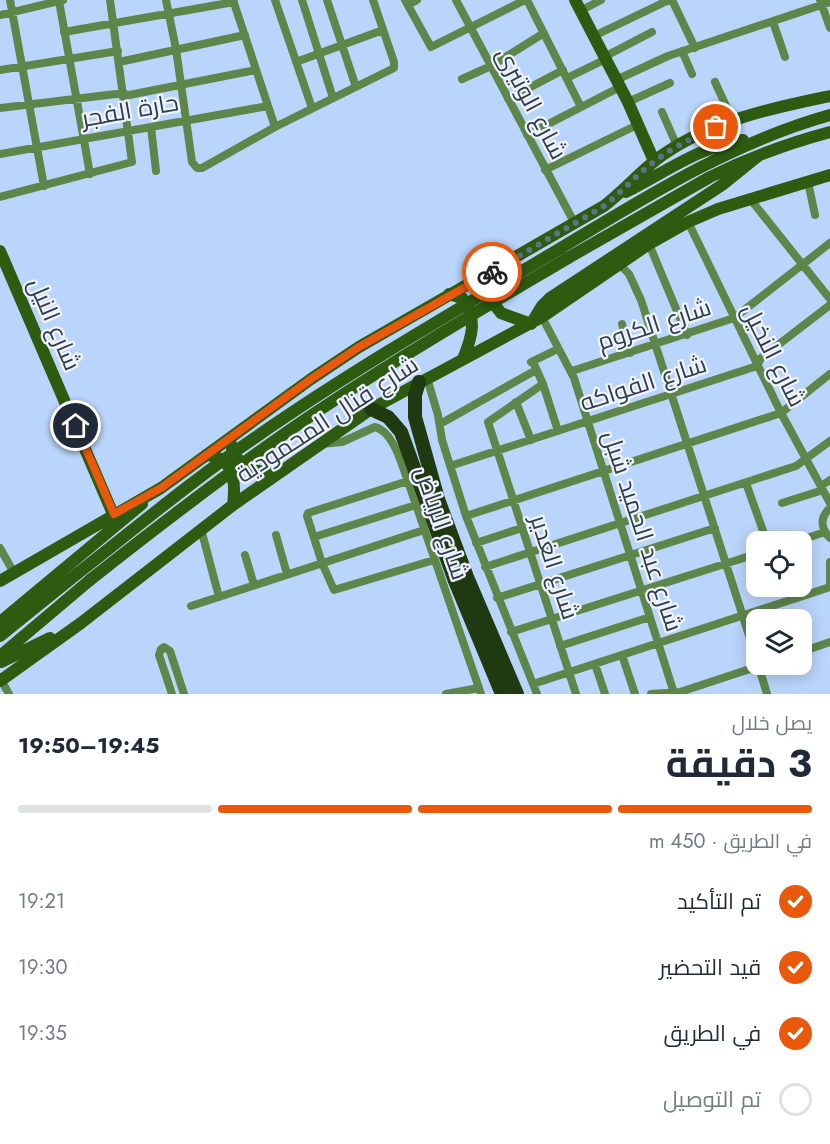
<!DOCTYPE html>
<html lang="ar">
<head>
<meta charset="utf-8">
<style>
  :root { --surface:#fff; --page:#f6f6f7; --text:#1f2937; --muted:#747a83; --line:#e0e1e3; --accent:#ea580c }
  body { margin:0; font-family:Jost,Cairo,sans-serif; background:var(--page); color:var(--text); direction:rtl; height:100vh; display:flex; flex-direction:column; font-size:22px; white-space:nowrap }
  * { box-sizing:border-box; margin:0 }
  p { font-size:20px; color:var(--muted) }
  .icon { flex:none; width:33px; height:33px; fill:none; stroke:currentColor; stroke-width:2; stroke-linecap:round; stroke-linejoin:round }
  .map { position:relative; height:694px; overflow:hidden; direction:ltr }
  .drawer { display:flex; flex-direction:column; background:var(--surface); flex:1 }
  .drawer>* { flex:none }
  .buttons { position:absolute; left:746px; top:531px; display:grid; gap:12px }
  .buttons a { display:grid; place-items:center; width:66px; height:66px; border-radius:12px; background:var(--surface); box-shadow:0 3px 15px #0003; font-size:30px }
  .pin { position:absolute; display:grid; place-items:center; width:51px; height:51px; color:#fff; margin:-26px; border:3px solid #fff; border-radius:50%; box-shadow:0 2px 6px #0007 }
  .courier { position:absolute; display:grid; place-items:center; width:60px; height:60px; margin:-30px; border:4px solid #ea580c; border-radius:50%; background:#fff; color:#222; box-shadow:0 2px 8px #0007 }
  .head em { font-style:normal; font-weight:700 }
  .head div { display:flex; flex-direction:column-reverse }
  .head { display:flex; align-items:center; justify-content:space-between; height:102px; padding:0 18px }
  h1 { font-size:39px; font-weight:700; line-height:45px }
  .bar { display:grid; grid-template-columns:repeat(4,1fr); gap:9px 6px; align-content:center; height:72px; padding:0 18px }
  .bar i { height:8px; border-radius:4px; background:var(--line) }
  .bar .selected { background:var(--accent) }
  .bar p { grid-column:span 4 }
  ol { padding:0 18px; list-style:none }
  li { display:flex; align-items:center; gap:18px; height:66px }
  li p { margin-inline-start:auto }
  li .icon { padding:6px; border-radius:50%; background:var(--accent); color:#fff; stroke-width:4 }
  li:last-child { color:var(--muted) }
  li i { width:33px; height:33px; border:3px solid var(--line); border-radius:50% }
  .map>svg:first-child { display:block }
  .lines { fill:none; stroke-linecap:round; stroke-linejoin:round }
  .street { stroke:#5e864b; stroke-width:8 }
  .secondary { stroke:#2d5c10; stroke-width:12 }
  .primary { stroke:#1f3a11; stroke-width:14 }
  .secondary-bridge { stroke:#2d5c10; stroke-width:12 }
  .done { stroke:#607188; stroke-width:6; stroke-dasharray:0 10.8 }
  .route { stroke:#ea580c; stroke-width:8 }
  .labels { text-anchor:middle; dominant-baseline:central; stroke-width:4.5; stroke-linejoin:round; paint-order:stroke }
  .street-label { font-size:24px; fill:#303b4a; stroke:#eff4fc }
</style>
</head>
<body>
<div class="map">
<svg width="830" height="694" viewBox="0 0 830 694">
  <rect width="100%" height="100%" fill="#bad5fb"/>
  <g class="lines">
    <path class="street" d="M 10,0 L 44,186
      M 166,0 L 176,49 L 192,162 L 197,168 L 202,168 L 275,127 L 394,68 L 394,62 L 373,0
      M 233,0 L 275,127
      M 275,0 L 312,108
      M 302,0 L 333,98
      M 327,0 L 356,87
      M 405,0 L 431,47 L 525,0
      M 456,0 L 575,224
      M 527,0 L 581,107
      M 672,0 L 695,48
      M 820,0 L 830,28
      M 59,1 L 90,174
      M 408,5 L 417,0
      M 580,11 L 601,0
      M 0,15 L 63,0
      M 773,22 L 785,57
      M 64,32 L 234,2
      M 594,36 L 669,0
      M 682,51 L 692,74
      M 604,57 L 652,32
      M 119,62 L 245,35
      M 296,62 L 383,30
      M 0,70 L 118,51
      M 567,78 L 606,59
      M 462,79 L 491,66 L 544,33
      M 616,80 L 668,56 L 830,2
      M 715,82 L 733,121
      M 124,96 L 256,70
      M 508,99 L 563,70
      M 628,102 L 670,83
      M 0,108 L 124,93
      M 662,112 L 677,146
      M 151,127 L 156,171
      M 527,135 L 620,87
      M 0,154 L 268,106
      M 545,170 L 637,125
      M 808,182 L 815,215
      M 0,197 L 132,162 L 110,0
      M 751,200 L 830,299
      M 688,222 L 781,413 L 830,503
      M 649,244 L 687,335
      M 620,265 L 629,274 L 641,300 L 756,657
      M 542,317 L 574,378 L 674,693
      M 622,324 L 630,353
      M 531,362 L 558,349
      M 533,362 L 543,384 L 558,431
      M 572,371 L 734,318 L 830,243
      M 427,378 L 438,415 L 442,440 L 466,516 L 537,694
      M 543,384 L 488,422 L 576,694
      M 516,402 L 531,440
      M 440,424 L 536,370
      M 321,444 L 342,442 L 375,427 C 391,431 399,456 404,470 L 481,694
      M 450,466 L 757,366 L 761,358 L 830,305
      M 408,481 L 308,513 L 307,516 L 322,563 L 334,590 L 434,560
      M 746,483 L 767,542
      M 821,486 L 830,480
      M 782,503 L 823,490
      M 830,508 C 820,517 820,528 830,538
      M 466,516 L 781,413 L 830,374
      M 201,529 L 219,597
      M 276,535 L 287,574
      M 314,537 L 416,505
      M 795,542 L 825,532
      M 476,543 L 522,528
      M 0,548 L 14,573
      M 245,555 L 254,585
      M 830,562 L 830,584
      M 485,567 L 796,466 L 830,441
      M 497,598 L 715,528
      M 191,606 L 424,530
      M 511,632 L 756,554
      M 560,646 L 650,617
      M 801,652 L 830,642
      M 622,655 L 635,694
      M 595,664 L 605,694
      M 758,664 L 767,694
      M 1,680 L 9,694
      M 533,684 L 830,587
      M 172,694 L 159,655 L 161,649 L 164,647 L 170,651 L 184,694
      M 446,694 L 479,688
      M 651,694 L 680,692 L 765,664"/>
    <path class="secondary" d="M 575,0 L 628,102 L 654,161
      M 626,192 C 664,173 700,146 743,140
      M 561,248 C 647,196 733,142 830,115
      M 0,251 L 113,514
      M 568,258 L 710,177 C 748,158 789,143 830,132
      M 449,294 L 462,298 C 478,319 472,337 463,359
      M 486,294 L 501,313 L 531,324 L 542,306 L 550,298 L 722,185 L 758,156
      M 231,444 C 235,467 258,474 279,472
      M 206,455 C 234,457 236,481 233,505
      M 0,581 L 161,488 L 311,379 L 359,347 L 604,206 C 625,190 642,169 664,154 C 713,120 773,108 830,96
      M 0,622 L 142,504
      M 0,636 L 78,573
      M 0,656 L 90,580
      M 1,662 L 50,638
      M 0,681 L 81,623 L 233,505 L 371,409 L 542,317 L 649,244 L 688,222 L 718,209 L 830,175"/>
    <path class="primary" d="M 419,382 L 415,395 L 415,417 L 438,499 L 467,577 L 517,694
      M 371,409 L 388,417 L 401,432 L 455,581 L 502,694"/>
    <path class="secondary-bridge" d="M 78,573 C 137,527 194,479 256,437 C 354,369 458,309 561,248
      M 90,580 C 162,523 236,466 312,415 C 396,359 482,309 568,258"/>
  </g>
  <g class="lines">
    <path class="done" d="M 492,272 L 604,206 C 622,192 636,175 654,162 C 673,147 694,137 716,127"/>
    <path class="route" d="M 76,426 L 114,514 L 161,488 L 311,379 L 359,347 L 492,272"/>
  </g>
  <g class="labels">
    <g class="street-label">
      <text transform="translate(532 103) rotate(62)">شارع الوتيرى</text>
      <text transform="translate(130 110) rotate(-10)">حارة الفجر</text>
      <text transform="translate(55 324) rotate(67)">شارع النيل</text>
      <text transform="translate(654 324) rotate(-18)">شارع الكروم</text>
      <text transform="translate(774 355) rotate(63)">شارع النخيل</text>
      <text transform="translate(643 383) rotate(-18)">شارع الفواكه</text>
      <text transform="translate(327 419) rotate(-33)">شارع قنال المحمودية</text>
      <text transform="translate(442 523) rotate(71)">شارع الرياض</text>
      <text transform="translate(643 531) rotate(72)">شارع عبد الحميد شبل</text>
      <text transform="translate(555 567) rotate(72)">شارع الغدير</text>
    </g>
  </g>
</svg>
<div class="buttons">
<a><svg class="icon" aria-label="locate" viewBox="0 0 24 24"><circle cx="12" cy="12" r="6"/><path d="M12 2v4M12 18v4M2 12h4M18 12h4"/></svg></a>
<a><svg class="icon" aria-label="layers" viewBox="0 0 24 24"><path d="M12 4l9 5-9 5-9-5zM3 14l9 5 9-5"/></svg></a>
</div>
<div class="pin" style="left:716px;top:127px;background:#ea580c"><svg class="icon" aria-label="bag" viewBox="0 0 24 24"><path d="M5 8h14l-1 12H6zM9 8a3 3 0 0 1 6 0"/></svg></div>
<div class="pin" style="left:76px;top:426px;background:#1f2937"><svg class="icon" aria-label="home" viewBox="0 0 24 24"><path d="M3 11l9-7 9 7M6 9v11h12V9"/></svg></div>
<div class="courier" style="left:492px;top:272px"><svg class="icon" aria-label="bike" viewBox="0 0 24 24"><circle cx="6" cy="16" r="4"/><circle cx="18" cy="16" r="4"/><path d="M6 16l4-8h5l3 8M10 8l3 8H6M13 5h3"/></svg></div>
</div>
<section class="drawer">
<div class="head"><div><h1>3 دقيقة</h1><p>يصل خلال</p></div><em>19:45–19:50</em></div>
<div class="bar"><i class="selected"></i><i class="selected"></i><i class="selected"></i><i></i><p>في الطريق · 450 m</p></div>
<ol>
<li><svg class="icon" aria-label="check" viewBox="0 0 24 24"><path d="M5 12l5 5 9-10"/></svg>تم التأكيد<p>19:21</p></li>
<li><svg class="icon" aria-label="check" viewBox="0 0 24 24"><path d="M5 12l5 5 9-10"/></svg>قيد التحضير<p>19:30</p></li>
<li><svg class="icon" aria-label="check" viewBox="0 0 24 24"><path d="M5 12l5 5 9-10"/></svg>في الطريق<p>19:35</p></li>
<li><i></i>تم التوصيل</li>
</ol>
</section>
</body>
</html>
